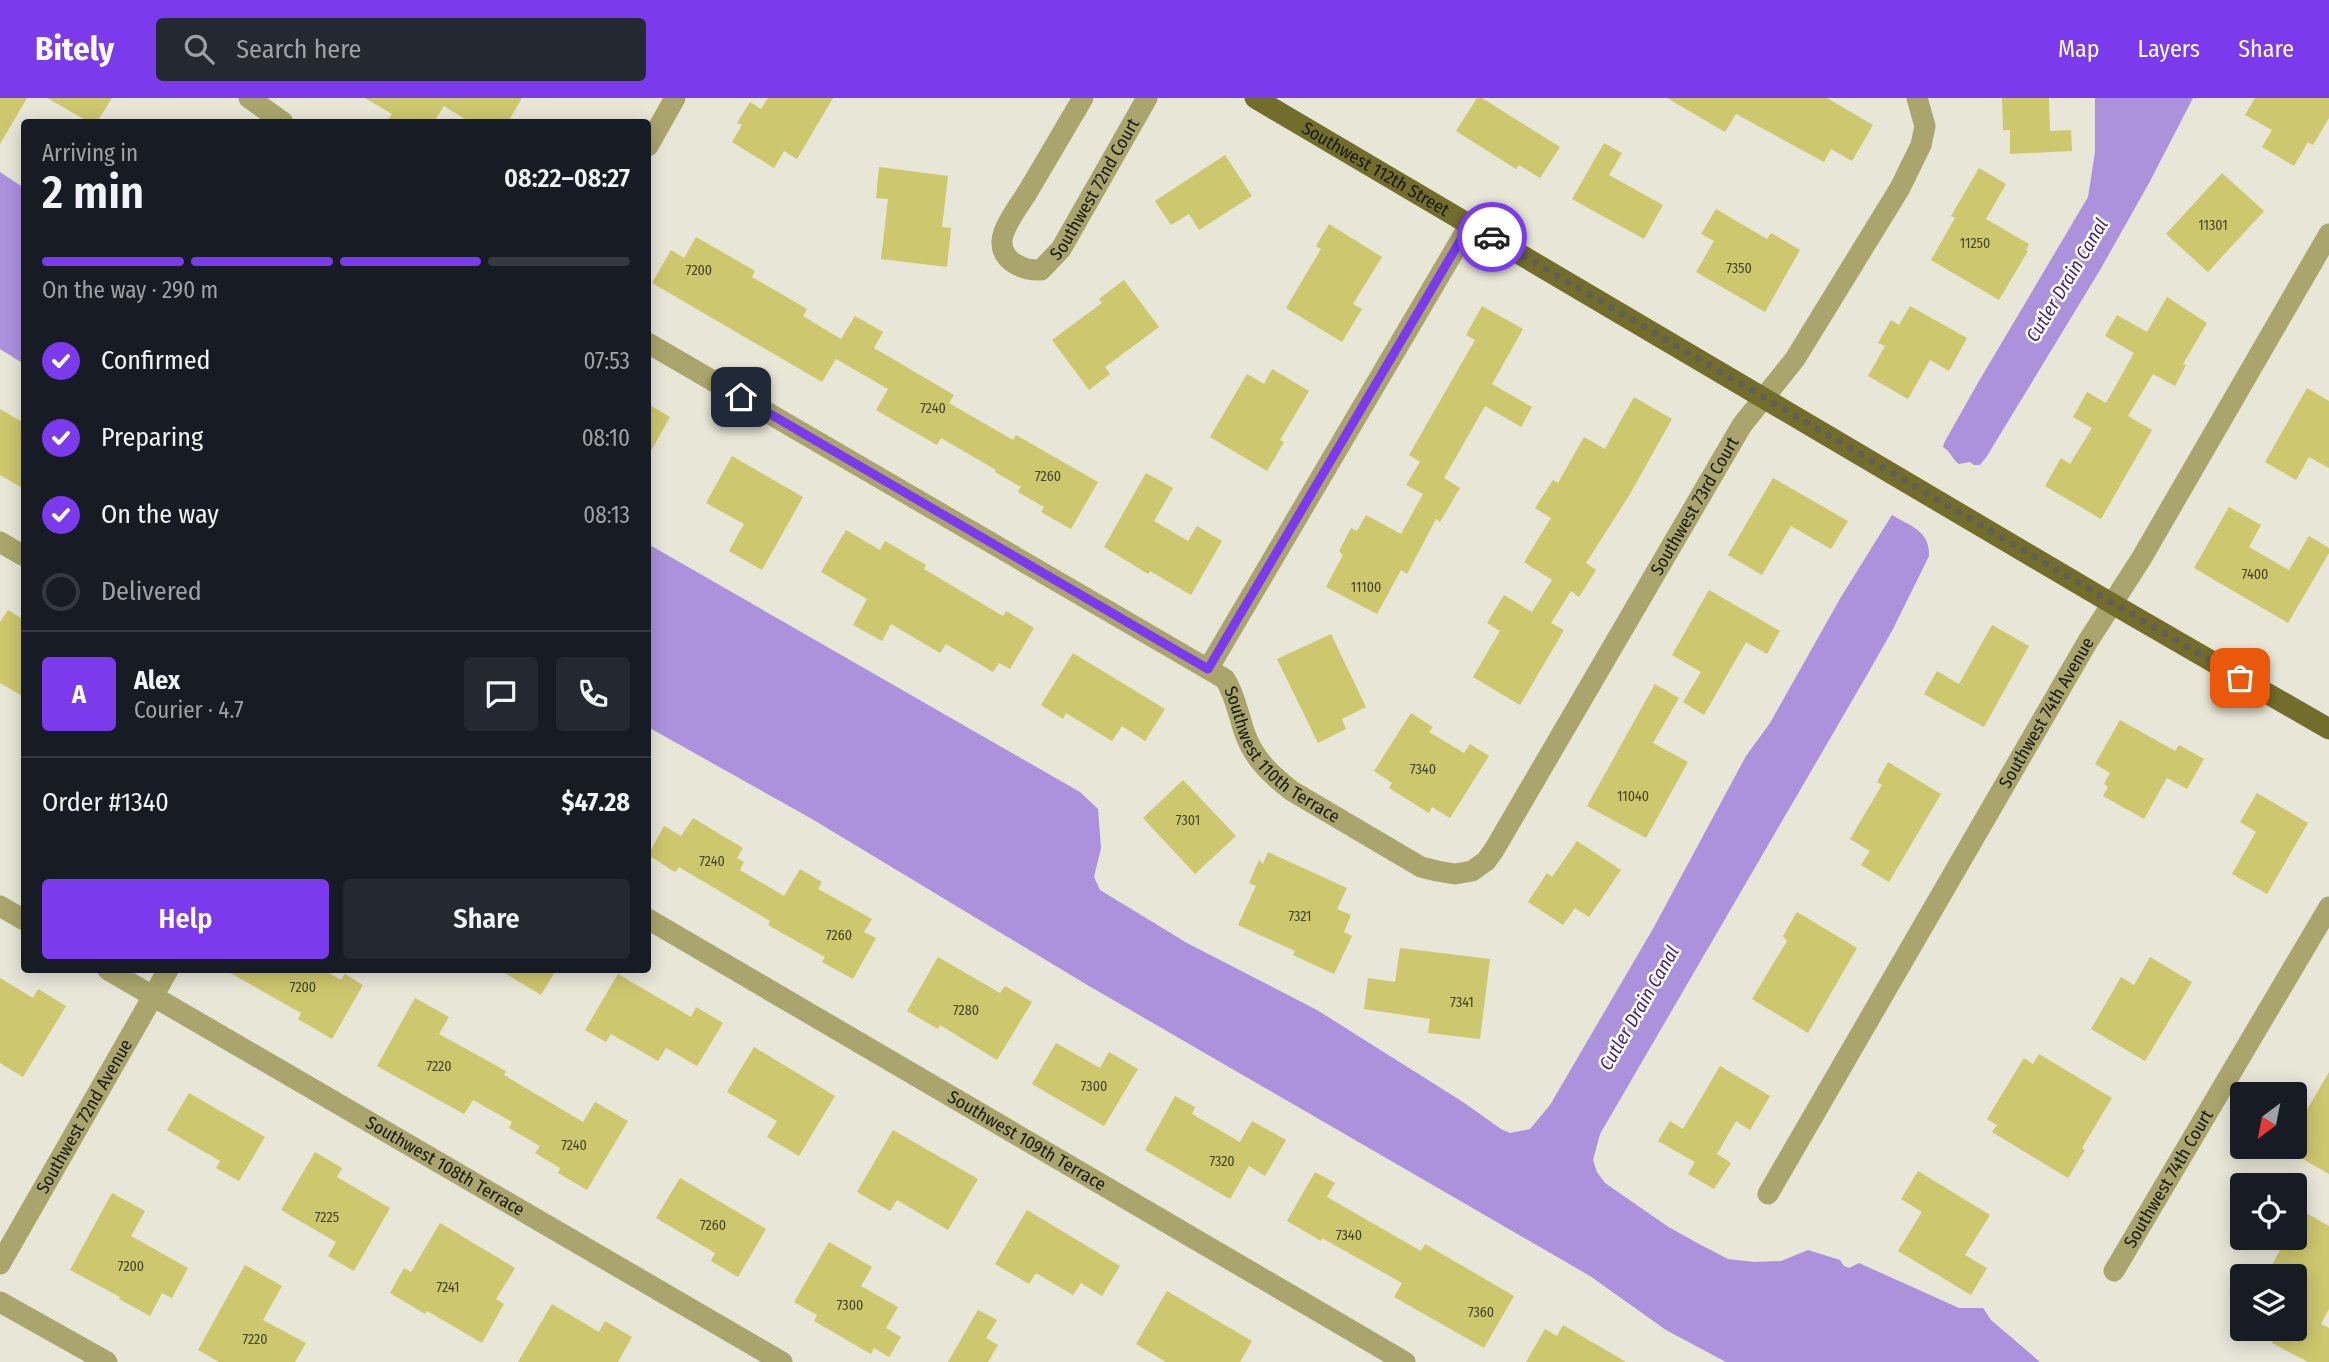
<!DOCTYPE html>
<html lang="en">
<head>
<meta charset="utf-8">
<style>
  :root { --surface:#171b24; --page:#242831; --text:#f1f3f6; --muted:#9ea1a6; --line:#363941; --accent:#7c3aed }
  body { margin:0; font-family:"Fira Sans Condensed",sans-serif; background:var(--page); color:var(--text); height:100vh; display:flex; flex-direction:column; font-size:26px; white-space:nowrap }
  * { box-sizing:border-box; margin:0 }
  p { font-size:23px; color:var(--muted) }
  .icon { flex:none; width:38px; height:38px; fill:none; stroke:currentColor; stroke-width:2; stroke-linecap:round; stroke-linejoin:round }
  .map { position:relative; flex:1; overflow:hidden }
  .side { position:absolute; left:21px; top:21px; width:630px; height:854px; display:flex; flex-direction:column; background:var(--surface); border-radius:7px; box-shadow:0 4px 18px #0003 }
  .side>* { flex:none }
  .needle { width:46px; rotate:212deg }
  .controls { position:absolute; left:2230px; top:984px; display:grid; gap:14px }
  .controls a { display:grid; place-items:center; width:77px; height:77px; border-radius:7px; background:var(--surface); box-shadow:0 4px 18px #0003; font-size:35px }
  .pin { position:absolute; display:grid; place-items:center; width:60px; height:60px; color:#fff; margin:-30px; border-radius:14px; box-shadow:0 4px 10px #0006 }
  .courier { position:absolute; display:grid; place-items:center; width:70px; height:70px; margin:-35px; border:5px solid #7c3aed; border-radius:50%; background:#fff; color:#222; box-shadow:0 2px 9px #0007 }
  .headline em { font-style:normal; font-weight:600 }
  .headline div { display:flex; flex-direction:column-reverse }
  .headline { display:flex; align-items:center; justify-content:space-between; height:119px; padding:0 21px }
  h1 { font-size:46px; font-weight:600; line-height:52px }
  .bar { display:grid; grid-template-columns:repeat(4,1fr); gap:10px 7px; align-content:center; height:84px; padding:0 21px }
  .bar i { height:9px; border-radius:5px; background:var(--line) }
  .bar .on { background:var(--accent) }
  .bar p { grid-column:span 4 }
  .line { display:flex; align-items:center; gap:18px; padding:0 21px; border-top:2px solid var(--line) }
  .line div { flex:1 }
  .round { display:grid; place-items:center; flex:none; width:74px; height:74px; border-radius:7px; background:var(--page) }
  ol { padding:0 21px; list-style:none }
  li { display:flex; align-items:center; gap:21px; height:77px }
  li p { margin-inline-start:auto }
  li .icon { padding:7px; border-radius:50%; background:var(--accent); color:#fff; stroke-width:4 }
  li:last-child { color:var(--muted) }
  li i { width:38px; height:38px; border:4px solid var(--line); border-radius:50% }
  .action { display:flex; gap:14px; margin-top:auto; padding:14px 21px }
  .action a { flex:1; height:80px; border-radius:7px; background:var(--accent); color:#fff; font-size:28px; font-weight:600; line-height:80px; text-align:center }
  .action a+a { background:var(--page); color:var(--text) }
  header { display:flex; align-items:center; gap:42px; box-sizing:border-box; height:98px; padding:0 35px; background:var(--accent); color:#fff }
  header strong { font-size:33px }
  nav { display:flex; gap:38px; margin-inline-start:auto; font-size:24px }
  .search { width:490px; height:63px; background:var(--page); display:flex; align-items:center; gap:18px; box-sizing:border-box; padding:0 24px; border-radius:7px; color:var(--muted); font-size:26px }
  .map>svg:first-child { display:block }
  .water { fill:#ac91dd }
  .building { fill:#cdc76d }
  .lines { fill:none; stroke-linecap:round; stroke-linejoin:round }
  .minor { stroke:#a9a56c; stroke-width:21 }
  .major { stroke:#726d2b; stroke-width:21 }
  .done { stroke:#606058; stroke-width:7; stroke-dasharray:0 12.6 }
  .route { stroke:#7c3aed; stroke-width:9 }
  .labels { text-anchor:middle; dominant-baseline:central; stroke-width:5; stroke-linejoin:round; paint-order:stroke }
  .number-label { font-size:14px; fill:#45442a }
  .street-label { font-size:18px; fill:#181813; stroke:#fff }
  .water-label { font-size:19px; font-style:italic; fill:#471e76; stroke:#fff }
</style>
</head>
<body>
<header>
<strong>Bitely</strong>
<div class="search"><svg class="icon" aria-label="search" viewBox="0 0 24 24"><circle cx="10" cy="10" r="6"/><path d="M15 15l6 6"/></svg>Search here</div>
<nav><a>Map</a><a>Layers</a><a>Share</a></nav>
</header>
<div class="map">
<svg width="2329" height="1264" viewBox="0 0 2329 1264">
  <rect width="100%" height="100%" fill="#e7e6d7"/>
  <path class="water" d="M 2095,0 L 2193,0 L 2149,85 L 2100,172 L 1987,358 L 1980,367 L 1974,367 L 1970,364 L 1959,366 C 1952,361 1951,354 1943,349 L 1944,345 L 1979,283 L 2088,99 L 2095,54 Z
    M 0,74 L 24,90 L 24,266 L 0,251 Z
    M 1892,417 C 1911,429 1930,432 1929,458 L 1893,531 L 1867,577 L 1600,1036 L 1593,1062 L 1597,1074 L 1605,1085 L 1667,1128 L 1699,1146 L 1728,1161 L 1754,1164 L 1781,1163 L 1808,1152 L 1840,1162 L 1844,1168 L 1849,1170 L 1859,1165 L 1959,1210 L 1983,1210 L 1991,1222 L 2040,1264 L 1726,1264 L 1666,1232 L 1590,1178 L 1089,888 L 812,721 L 648,629 L 648,446 L 1080,694 L 1098,711 L 1101,750 L 1094,779 L 1100,792 L 1187,845 L 1317,912 L 1463,1004 L 1501,1031 L 1510,1035 L 1530,1031 L 1550,1007 L 1654,829 L 1746,658 L 1770,625 L 1841,499 Z"/>
  <path class="building" d="M 0,0 L 27,0 L 0,46 Z
    M 47,0 L 112,0 L 97,24 L 89,24 Z
    M 365,0 L 522,0 L 508,24 L 470,24 L 444,8 L 434,24 L 386,24 L 392,16 Z
    M 768,0 L 833,0 L 797,61 L 784,53 L 774,70 L 732,44 L 742,27 L 737,25 L 750,4 L 761,11 Z
    M 1477,0 L 1482,0 L 1560,49 L 1540,80 L 1519,67 L 1516,71 L 1456,33 Z
    M 1667,0 L 1827,0 L 1873,27 L 1852,63 L 1831,51 L 1824,64 L 1736,16 L 1725,34 Z
    M 2002,0 L 2049,0 L 2050,33 L 2071,32 L 2072,53 L 2010,56 L 2010,32 L 2003,32 Z
    M 2255,0 L 2329,0 L 2329,20 L 2313,47 L 2308,44 L 2294,68 L 2262,49 L 2272,32 L 2245,17 Z
    M 1604,45 L 1622,55 L 1609,77 L 1663,107 L 1644,141 L 1572,101 Z
    M 1225,57 L 1252,98 L 1199,132 L 1189,116 L 1171,127 L 1155,103 Z
    M 879,69 L 948,78 L 942,129 L 951,130 L 947,169 L 881,161 L 888,101 L 876,100 Z
    M 1979,70 L 2006,86 L 1986,121 L 2029,146 L 2026,152 L 2028,153 L 1999,202 L 1931,162 L 1955,120 L 1951,118 Z
    M 2222,75 L 2264,113 L 2208,174 L 2166,136 Z
    M 1716,111 L 1767,141 L 1771,135 L 1800,152 L 1765,214 L 1696,174 L 1714,143 L 1701,136 Z
    M 1329,126 L 1382,159 L 1353,206 L 1362,211 L 1342,244 L 1286,210 L 1321,151 L 1316,148 Z
    M 696,139 L 755,173 L 752,179 L 807,211 L 803,218 L 841,241 L 855,218 L 883,234 L 874,250 L 954,297 L 949,305 L 1013,342 L 1016,337 L 1098,384 L 1071,431 L 1041,414 L 1044,409 L 1018,394 L 1021,389 L 995,374 L 996,372 L 941,340 L 937,347 L 876,312 L 888,291 L 836,261 L 822,284 L 652,185 L 671,152 L 684,160 Z
    M 1124,182 L 1159,229 L 1105,269 L 1110,276 L 1089,292 L 1052,242 L 1102,205 L 1099,201 Z
    M 2167,199 L 2207,225 L 2183,266 L 2186,267 L 2175,288 L 2153,276 L 2128,318 L 2152,332 L 2101,421 L 2045,388 L 2061,360 L 2070,366 L 2092,330 L 2073,319 L 2087,294 L 2106,305 L 2134,255 L 2105,238 L 2117,217 L 2147,234 Z
    M 1482,208 L 1523,231 L 1492,286 L 1532,309 L 1521,329 L 1485,308 L 1444,380 L 1460,390 L 1440,424 L 1436,421 L 1407,476 L 1401,472 L 1377,516 L 1326,489 L 1343,457 L 1339,453 L 1351,430 L 1357,433 L 1366,417 L 1401,436 L 1423,396 L 1406,387 L 1420,364 L 1409,357 L 1475,242 L 1466,237 Z
    M 1910,208 L 1967,240 L 1949,273 L 1930,262 L 1908,301 L 1868,278 L 1885,248 L 1878,245 L 1891,222 L 1899,227 Z
    M 1272,271 L 1309,293 L 1280,342 L 1284,344 L 1267,373 L 1210,339 L 1247,276 L 1264,286 Z
    M 2307,290 L 2329,303 L 2329,370 L 2309,359 L 2296,382 L 2265,364 Z
    M 1634,299 L 1672,321 L 1630,396 L 1586,465 L 1596,472 L 1579,499 L 1571,493 L 1551,525 L 1564,532 L 1520,607 L 1473,579 L 1500,533 L 1487,525 L 1504,497 L 1532,514 L 1552,482 L 1524,464 L 1551,420 L 1535,410 L 1553,382 L 1558,385 L 1584,339 L 1605,351 Z
    M 648,306 L 670,319 L 648,358 Z
    M 0,311 L 24,325 L 24,391 L 0,377 Z
    M 732,358 L 803,399 L 762,472 L 729,453 L 744,426 L 706,405 Z
    M 1146,375 L 1173,390 L 1154,423 L 1188,443 L 1197,428 L 1222,443 L 1191,497 L 1150,473 L 1148,476 L 1104,449 Z
    M 1773,380 L 1848,423 L 1831,451 L 1791,428 L 1762,477 L 1728,457 Z
    M 2229,409 L 2261,427 L 2249,449 L 2289,472 L 2309,438 L 2329,450 L 2329,455 L 2288,525 L 2194,470 Z
    M 846,432 L 880,452 L 885,443 L 926,467 L 924,471 L 1003,518 L 1006,513 L 1034,530 L 1010,571 L 999,565 L 993,574 L 946,546 L 940,555 L 891,526 L 882,543 L 853,527 L 867,501 L 821,474 Z
    M 1709,492 L 1780,533 L 1767,556 L 1746,544 L 1704,617 L 1683,604 L 1701,574 L 1672,557 Z
    M 8,512 L 24,522 L 24,599 L 0,585 L 0,524 Z
    M 1992,527 L 2029,548 L 1984,629 L 1924,596 L 1937,573 L 1959,586 Z
    M 1331,536 L 1366,609 L 1342,621 L 1346,631 L 1318,645 L 1277,561 Z
    M 1073,555 L 1165,611 L 1145,643 L 1122,628 L 1112,643 L 1066,615 L 1063,621 L 1041,607 Z
    M 1655,586 L 1679,600 L 1653,645 L 1688,664 L 1646,740 L 1587,708 Z
    M 1411,615 L 1433,629 L 1429,634 L 1464,655 L 1470,646 L 1489,658 L 1450,720 L 1432,709 L 1429,715 L 1389,690 L 1392,685 L 1374,673 Z
    M 2120,622 L 2175,653 L 2179,647 L 2204,661 L 2187,691 L 2167,680 L 2144,721 L 2103,698 L 2108,689 L 2104,686 L 2110,675 L 2095,666 Z
    M 1888,664 L 1941,696 L 1889,784 L 1861,767 L 1870,753 L 1850,741 L 1882,687 L 1877,684 Z
    M 1183,682 L 1236,738 L 1195,776 L 1143,720 Z
    M 2257,695 L 2308,725 L 2267,796 L 2232,776 L 2256,734 L 2240,724 Z
    M 693,720 L 743,750 L 737,760 L 744,764 L 740,772 L 784,798 L 800,771 L 822,784 L 818,791 L 872,821 L 864,834 L 876,840 L 853,881 L 822,864 L 825,859 L 768,827 L 770,823 L 679,769 L 675,774 L 648,757 L 664,728 L 681,738 Z
    M 1577,743 L 1621,772 L 1589,819 L 1575,810 L 1563,827 L 1528,804 L 1547,775 L 1552,779 Z
    M 1268,754 L 1347,790 L 1337,811 L 1351,817 L 1344,834 L 1352,838 L 1334,876 L 1293,857 L 1295,853 L 1238,827 L 1256,788 L 1249,785 L 1259,762 L 1263,766 Z
    M 1797,814 L 1857,850 L 1808,935 L 1752,901 L 1787,843 L 1783,838 Z
    M 1400,850 L 1490,861 L 1480,941 L 1428,935 L 1430,921 L 1364,911 L 1368,880 L 1395,884 Z
    M 938,859 L 1000,895 L 1005,888 L 1032,904 L 997,962 L 940,927 L 938,931 L 907,913 Z
    M 2150,859 L 2192,884 L 2145,963 L 2091,931 L 2121,879 L 2134,887 Z
    M 225,872 L 324,872 L 341,882 L 345,876 L 363,887 L 332,941 L 298,921 L 301,915 Z
    M 500,872 L 556,872 L 541,897 Z
    M 618,876 L 691,919 L 696,909 L 723,925 L 697,968 L 666,950 L 658,963 L 611,936 L 606,944 L 585,932 Z
    M 0,880 L 33,900 L 38,891 L 66,908 L 23,979 L 0,965 Z
    M 415,900 L 449,919 L 439,936 L 506,973 L 504,977 L 583,1024 L 595,1004 L 628,1023 L 587,1092 L 558,1075 L 560,1070 L 535,1055 L 540,1048 L 509,1030 L 512,1024 L 473,1002 L 464,1016 L 377,968 Z
    M 1056,945 L 1100,970 L 1109,954 L 1138,971 L 1104,1028 L 1032,986 Z
    M 754,949 L 835,998 L 799,1058 L 767,1039 L 777,1023 L 727,994 Z
    M 2039,956 L 2112,1000 L 2082,1050 L 2085,1052 L 2068,1080 L 1992,1034 L 1997,1027 L 1987,1021 L 2024,960 L 2033,966 Z
    M 1720,968 L 1770,998 L 1750,1032 L 1736,1023 L 1717,1056 L 1731,1065 L 1714,1091 L 1688,1076 L 1695,1064 L 1658,1043 L 1670,1023 L 1683,1031 Z
    M 2329,974 L 2329,1076 L 2294,1056 L 2294,1034 Z
    M 189,995 L 265,1039 L 239,1083 L 216,1070 L 220,1063 L 167,1032 Z
    M 1175,998 L 1195,1009 L 1192,1016 L 1240,1044 L 1252,1023 L 1286,1042 L 1265,1078 L 1249,1068 L 1230,1101 L 1145,1052 Z
    M 893,1032 L 978,1081 L 948,1132 L 897,1102 L 890,1113 L 857,1094 Z
    M 315,1054 L 342,1070 L 337,1079 L 390,1110 L 354,1173 L 328,1158 L 336,1144 L 281,1112 Z
    M 1918,1073 L 1990,1117 L 1965,1157 L 1987,1170 L 1971,1197 L 1898,1153 L 1922,1114 L 1901,1101 Z
    M 1315,1074 L 1335,1085 L 1327,1099 L 1421,1153 L 1425,1146 L 1514,1198 L 1484,1250 L 1394,1199 L 1402,1185 L 1322,1140 L 1321,1143 L 1287,1123 Z
    M 680,1080 L 766,1131 L 738,1179 L 711,1163 L 715,1155 L 656,1120 Z
    M 112,1095 L 145,1113 L 131,1138 L 188,1170 L 172,1200 L 162,1195 L 150,1218 L 119,1201 L 120,1199 L 70,1172 Z
    M 1027,1112 L 1120,1168 L 1102,1198 L 1081,1185 L 1073,1197 L 1036,1175 L 1029,1186 L 995,1166 Z
    M 2301,1112 L 2329,1128 L 2329,1211 L 2321,1226 L 2329,1230 L 2329,1264 L 2308,1264 L 2272,1245 L 2280,1230 L 2294,1230 L 2294,1178 L 2266,1178 L 2287,1139 L 2294,1139 L 2294,1126 Z
    M 440,1125 L 515,1170 L 496,1201 L 504,1206 L 482,1245 L 427,1213 L 425,1216 L 390,1195 L 404,1170 L 411,1174 Z
    M 829,1144 L 872,1169 L 861,1188 L 898,1209 L 886,1230 L 901,1239 L 889,1259 L 874,1250 L 871,1256 L 814,1223 L 817,1217 L 794,1204 Z
    M 245,1167 L 282,1188 L 263,1222 L 306,1245 L 295,1264 L 219,1264 L 198,1252 Z
    M 1167,1193 L 1252,1243 L 1240,1264 L 1166,1264 L 1136,1246 Z
    M 552,1206 L 599,1234 L 605,1223 L 632,1239 L 618,1264 L 518,1264 Z
    M 978,1212 L 997,1222 L 986,1240 L 998,1247 L 988,1264 L 948,1264 Z
    M 1563,1227 L 1626,1264 L 1526,1264 L 1545,1231 L 1557,1238 Z"/>
  <g class="lines">
    <g class="minor">
      <path d="M 249,0 L 283,24"/>
      <path id="s1" d="M 1083,0 C 1064,32 1046,63 1027,95 C 1020,106 1002,130 1002,143 C 1001,164 1025,173 1041,172 L 1061,151 L 1147,0"/>
      <path d="M 648,48 L 675,0"/>
      <path id="s2" d="M 648,245 L 1225,581 C 1235,597 1238,615 1244,633 C 1253,660 1270,676 1292,693 L 1421,769 L 1437,773 L 1455,776 L 1472,773 L 1486,763 L 1494,752 L 1742,327 L 1795,261 L 1900,90 L 1921,47 L 1925,28 L 1917,0"/>
      <path d="M 0,444 L 24,458"/>
      <path d="M 1208,571 L 1470,126"/>
      <path d="M 0,808 L 24,822"/>
      <path id="s3" d="M 648,821 L 1405,1264"/>
      <path id="s4" d="M 108,872 L 782,1264"/>
      <path id="s5" d="M 1768,1096 L 2088,543 L 2141,461 L 2329,136"/>
      <path id="s6" d="M 0,1166 L 168,872"/>
      <path id="s7" d="M 2114,1173 L 2329,809"/>
      <path d="M 0,1204 L 107,1264"/>
    </g>
    <path class="major" id="s8" d="M 1255,0 L 2111,505 L 2329,631"/>
  </g>
  <g class="lines">
    <path class="done" d="M 1492,139 L 2240,580"/>
    <path class="route" d="M 741,299 L 1208,571 L 1470,126 L 1492,139"/>
  </g>
  <g class="labels">
    <g class="number-label">
      <text x="2213" y="127">11301</text>
      <text x="1975" y="145">11250</text>
      <text x="1739" y="170">7350</text>
      <text x="699" y="172">7200</text>
      <text x="933" y="310">7240</text>
      <text x="1048" y="378">7260</text>
      <text x="2255" y="476">7400</text>
      <text x="1366" y="489">11100</text>
      <text x="1423" y="671">7340</text>
      <text x="1633" y="698">11040</text>
      <text x="1188" y="722">7301</text>
      <text x="712" y="763">7240</text>
      <text x="1300" y="818">7321</text>
      <text x="839" y="837">7260</text>
      <text x="303" y="889">7200</text>
      <text x="1462" y="904">7341</text>
      <text x="966" y="912">7280</text>
      <text x="439" y="968">7220</text>
      <text x="1094" y="988">7300</text>
      <text x="574" y="1047">7240</text>
      <text x="1222" y="1063">7320</text>
      <text x="327" y="1119">7225</text>
      <text x="713" y="1127">7260</text>
      <text x="1349" y="1137">7340</text>
      <text x="131" y="1168">7200</text>
      <text x="448" y="1189">7241</text>
      <text x="850" y="1207">7300</text>
      <text x="1481" y="1214">7360</text>
      <text x="255" y="1241">7220</text>
    </g>
    <g class="street-label">
      <text stroke="none"><textPath href="#s8" startOffset="140">Southwest 112th Street</textPath></text>
      <text stroke="none"><textPath href="#s1" startOffset="317">Southwest 72nd Court</textPath></text>
      <text stroke="none"><textPath href="#s2" startOffset="1432">Southwest 73rd Court</textPath></text>
      <text stroke="none"><textPath href="#s5" startOffset="556">Southwest 74th Avenue</textPath></text>
      <text stroke="none"><textPath href="#s2" startOffset="766">Southwest 110th Terrace</textPath></text>
      <text stroke="none"><textPath href="#s6" startOffset="170">Southwest 72nd Avenue</textPath></text>
      <text stroke="none"><textPath href="#s3" startOffset="439">Southwest 109th Terrace</textPath></text>
      <text stroke="none"><textPath href="#s4" startOffset="390">Southwest 108th Terrace</textPath></text>
      <text stroke="none"><textPath href="#s7" startOffset="107">Southwest 74th Court</textPath></text>
    </g>
    <g class="water-label">
      <text transform="translate(2067 182) rotate(-59)">Cutler Drain Canal</text>
      <text transform="translate(1639 910) rotate(-60)">Cutler Drain Canal</text>
    </g>
  </g>
</svg>
<div class="controls">
<a><svg class="needle" viewBox="-14 -14 28 28"><path d="M0-13l5 13h-10z" fill="#e53935"/><path d="M0 13l5-13h-10z" fill="#9ea1a6"/></svg></a>
<a><svg class="icon" aria-label="locate" viewBox="0 0 24 24"><circle cx="12" cy="12" r="6"/><path d="M12 2v4M12 18v4M2 12h4M18 12h4"/></svg></a>
<a><svg class="icon" aria-label="layers" viewBox="0 0 24 24"><path d="M12 4l9 5-9 5-9-5zM3 14l9 5 9-5"/></svg></a>
</div>
<div class="pin" style="left:2240px;top:580px;background:#ea580c"><svg class="icon" aria-label="bag" viewBox="0 0 24 24"><path d="M5 8h14l-1 12H6zM9 8a3 3 0 0 1 6 0"/></svg></div>
<div class="pin" style="left:741px;top:299px;background:#1f2937"><svg class="icon" aria-label="home" viewBox="0 0 24 24"><path d="M3 11l9-7 9 7M6 9v11h12V9"/></svg></div>
<div class="courier" style="left:1492px;top:139px"><svg class="icon" aria-label="car" viewBox="0 0 24 24"><path d="M5 17H2v-5l4-1 3-4h7l3 4 3 1v5h-3M9 17h6M6 11h13"/><circle cx="7" cy="17" r="2"/><circle cx="17" cy="17" r="2"/></svg></div>
<section class="side">
<div class="headline"><div><h1>2 min</h1><p>Arriving in</p></div><em>08:22–08:27</em></div>
<div class="bar"><i class="on"></i><i class="on"></i><i class="on"></i><i></i><p>On the way · 290 m</p></div>
<ol>
<li><svg class="icon" aria-label="check" viewBox="0 0 24 24"><path d="M5 12l5 5 9-10"/></svg>Confirmed<p>07:53</p></li>
<li><svg class="icon" aria-label="check" viewBox="0 0 24 24"><path d="M5 12l5 5 9-10"/></svg>Preparing<p>08:10</p></li>
<li><svg class="icon" aria-label="check" viewBox="0 0 24 24"><path d="M5 12l5 5 9-10"/></svg>On the way<p>08:13</p></li>
<li><i></i>Delivered</li>
</ol>
<div class="line" style="height:126px"><b class="round" style="background:var(--accent);color:#fff">A</b><div><b>Alex</b><p>Courier · 4.7</p></div><a class="round"><svg class="icon" aria-label="chat" viewBox="0 0 24 24"><path d="M4 5h16v11H9l-5 4z"/></svg></a><a class="round"><svg class="icon" aria-label="phone" viewBox="0 0 24 24"><path d="M5 4h4l2 5-3 2q2 4 5 5l2-3 5 2v4C11 20 4 13 5 4z"/></svg></a></div>
<div class="line" style="height:91px"><div>Order #1340</div><b>$47.28</b></div>
<div class="action"><a>Help</a><a>Share</a></div>
</section>
</div>
</body>
</html>
